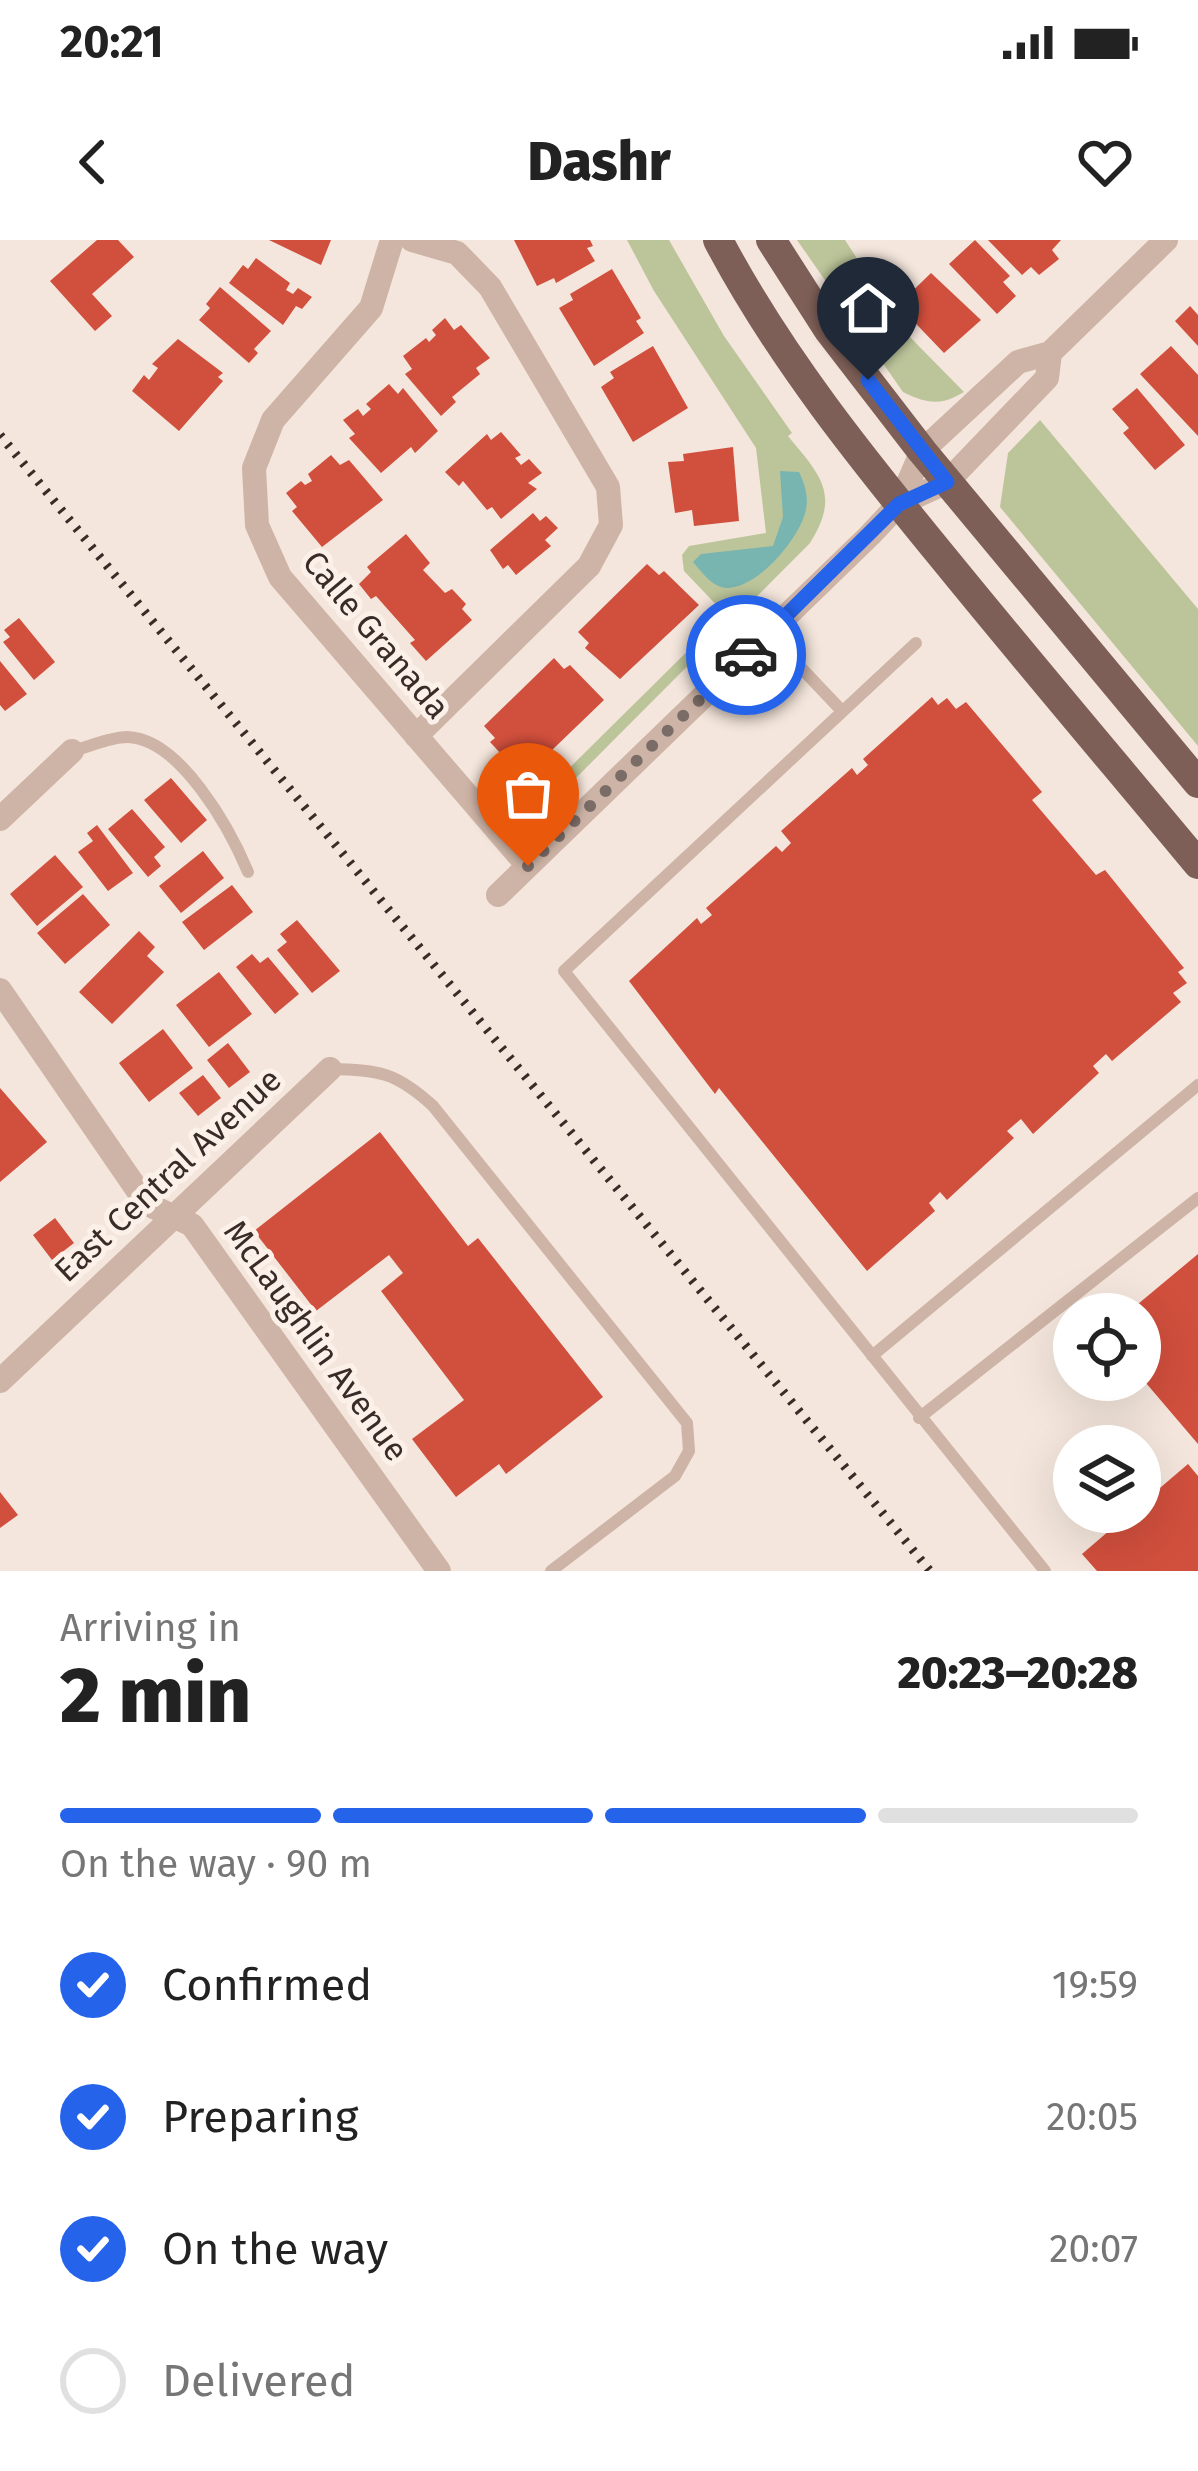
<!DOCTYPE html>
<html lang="en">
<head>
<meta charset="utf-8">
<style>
  :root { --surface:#fff; --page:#f2f2f2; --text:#222; --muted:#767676; --line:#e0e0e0; --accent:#2563eb }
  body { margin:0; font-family:"Fira Sans",sans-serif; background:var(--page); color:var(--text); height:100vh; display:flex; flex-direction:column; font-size:45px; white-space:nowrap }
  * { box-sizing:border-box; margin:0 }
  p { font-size:39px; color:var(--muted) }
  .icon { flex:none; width:66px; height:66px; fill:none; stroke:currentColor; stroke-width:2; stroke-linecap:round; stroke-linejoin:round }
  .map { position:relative; height:1331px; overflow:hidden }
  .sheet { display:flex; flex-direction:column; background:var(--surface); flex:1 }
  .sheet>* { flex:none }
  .tools { position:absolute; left:1053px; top:1053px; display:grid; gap:24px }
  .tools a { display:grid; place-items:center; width:108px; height:108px; border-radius:50%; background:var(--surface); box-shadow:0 12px 48px #0002; font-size:60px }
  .pin { position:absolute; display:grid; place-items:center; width:102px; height:102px; color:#fff; margin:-123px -51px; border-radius:50% 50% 50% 0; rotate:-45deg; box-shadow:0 0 12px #0007 }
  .pin .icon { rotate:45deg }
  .courier { position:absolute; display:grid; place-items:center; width:120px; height:120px; margin:-60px; border:9px solid #2563eb; border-radius:50%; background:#fff; color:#222; box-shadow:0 3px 15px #0007 }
  .head em { font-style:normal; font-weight:800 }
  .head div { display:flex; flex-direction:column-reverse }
  .head { display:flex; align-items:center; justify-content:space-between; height:204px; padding:0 60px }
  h1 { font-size:78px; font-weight:800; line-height:90px }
  .bar { display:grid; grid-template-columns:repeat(4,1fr); gap:18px 12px; align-content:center; height:144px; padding:0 60px }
  .bar i { height:15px; border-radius:9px; background:var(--line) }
  .bar .active { background:var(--accent) }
  .bar p { grid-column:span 4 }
  ol { padding:0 60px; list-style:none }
  li { display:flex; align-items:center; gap:36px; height:132px }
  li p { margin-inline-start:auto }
  li .icon { padding:12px; border-radius:50%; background:var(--accent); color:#fff; stroke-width:4 }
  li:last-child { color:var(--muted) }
  li i { width:66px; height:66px; border:6px solid var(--line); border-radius:50% }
  .status { display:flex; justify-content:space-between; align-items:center; height:84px; padding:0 60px; background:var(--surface); direction:ltr }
  .status svg { height:33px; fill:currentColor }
  header { display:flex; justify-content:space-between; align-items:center; height:156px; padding:0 60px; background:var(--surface); font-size:54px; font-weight:800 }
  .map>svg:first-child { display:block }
  .green { fill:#bcc59a }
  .water { fill:#78b4b0 }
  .building { fill:#d14f3d }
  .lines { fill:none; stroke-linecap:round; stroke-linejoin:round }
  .service { stroke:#ceb4a6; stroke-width:12 }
  .minor { stroke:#ceb4a6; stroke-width:24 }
  .primary { stroke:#7d5f57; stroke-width:30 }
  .rail { stroke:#392b28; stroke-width:9; stroke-dasharray:3 9; stroke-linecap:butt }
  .done { stroke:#7a6c67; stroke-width:12; stroke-dasharray:0 21.6 }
  .route { stroke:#2563eb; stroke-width:15 }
  .labels { text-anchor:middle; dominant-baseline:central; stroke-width:10; stroke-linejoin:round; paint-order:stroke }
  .street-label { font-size:33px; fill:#392b28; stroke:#fbf1e9 }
</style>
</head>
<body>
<div class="status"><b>20:21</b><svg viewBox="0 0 49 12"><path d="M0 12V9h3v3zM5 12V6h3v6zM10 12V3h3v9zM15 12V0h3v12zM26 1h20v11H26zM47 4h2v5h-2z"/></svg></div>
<header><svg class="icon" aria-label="back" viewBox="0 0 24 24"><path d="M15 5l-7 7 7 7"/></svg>Dashr<svg class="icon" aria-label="heart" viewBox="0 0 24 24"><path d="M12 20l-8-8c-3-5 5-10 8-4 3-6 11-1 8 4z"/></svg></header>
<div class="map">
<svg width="1198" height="1331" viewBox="0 0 1198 1331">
  <rect width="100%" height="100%" fill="#f4e6dc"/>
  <path class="green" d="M 627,0 L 669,0 L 724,96 L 792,193 L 788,196 C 820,235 841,254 810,303 L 545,569 L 515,570 L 487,538 L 497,529 L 527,560 L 537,560 L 725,374 L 684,331 L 682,315 L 689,306 L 766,293 L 756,208 L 654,51 Z
    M 797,0 L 845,0 L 905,92 L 964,152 C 941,166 927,164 903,152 Z
    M 1040,180 L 1198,369 L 1198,506 L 1000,267 L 1008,213 Z"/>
  <path class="water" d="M 780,231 L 799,232 C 804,242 809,257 806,269 C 802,296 753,356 721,347 C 709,343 701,331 693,322 L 701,314 L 773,306 L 783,277 Z"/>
  <path class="building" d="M 97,0 L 118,0 L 134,17 L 92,54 L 112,76 L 95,91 L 50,41 Z
    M 269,0 L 331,0 L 321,25 Z
    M 514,0 L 590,0 L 593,6 L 587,8 L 595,21 L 556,43 L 554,38 L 537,46 Z
    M 975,0 L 1010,36 L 1003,42 L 1016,56 L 997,74 L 949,24 Z
    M 988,0 L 1061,0 L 1052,10 L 1059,19 L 1039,35 L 1031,27 L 1022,35 Z
    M 256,18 L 290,43 L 286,50 L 293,54 L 298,48 L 312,57 L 302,69 L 296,66 L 283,85 L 229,43 L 243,25 L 248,29 Z
    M 612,29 L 641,78 L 636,81 L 644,93 L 594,126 L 559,68 L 573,60 L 570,54 Z
    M 931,33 L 981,80 L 944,113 L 898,65 Z
    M 220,47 L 271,91 L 254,109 L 258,113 L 249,123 L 199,80 L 210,68 L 206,64 Z
    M 1190,66 L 1198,75 L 1198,106 L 1175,81 Z
    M 445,78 L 454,90 L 461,85 L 490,118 L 476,128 L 480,134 L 452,157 L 456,162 L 441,176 L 405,134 L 412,129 L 403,116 L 426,98 L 429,102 L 436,95 L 432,90 Z
    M 178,99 L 223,133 L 218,137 L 223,141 L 179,191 L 132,151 L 144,135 L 149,140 L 158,128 L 152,124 Z
    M 653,106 L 688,168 L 633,202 L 601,147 L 614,138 L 610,132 Z
    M 1171,106 L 1198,135 L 1198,196 L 1140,134 Z
    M 389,144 L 398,154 L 403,148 L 438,191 L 415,213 L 411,207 L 381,233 L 349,198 L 355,194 L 343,180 L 358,169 L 363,176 L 371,169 L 366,164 Z
    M 1137,148 L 1185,205 L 1155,230 L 1123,193 L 1129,188 L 1112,169 Z
    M 501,192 L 521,215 L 515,218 L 521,225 L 529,219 L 542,233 L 528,243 L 537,249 L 501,279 L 492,267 L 487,270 L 463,241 L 459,246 L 445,232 L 487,194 L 491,200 Z
    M 733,207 L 739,281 L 694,286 L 692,270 L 675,273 L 668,222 L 684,221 L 683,214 Z
    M 331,215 L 340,225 L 349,220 L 383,260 L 322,307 L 292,271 L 297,267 L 286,253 L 301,241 L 305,245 L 312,241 L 308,234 Z
    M 533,273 L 540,281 L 546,276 L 558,288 L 545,300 L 551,306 L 516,335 L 508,325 L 503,329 L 490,310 Z
    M 406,294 L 430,323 L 423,330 L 445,353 L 452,349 L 466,364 L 462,369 L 472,380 L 426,421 L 410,403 L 415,400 L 376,356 L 371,359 L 359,344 L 371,332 L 367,327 Z
    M 647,324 L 659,335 L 664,331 L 699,365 L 620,439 L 585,408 L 589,403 L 578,392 Z
    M 19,378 L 55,422 L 34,440 L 3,402 L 10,397 L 4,390 Z
    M 554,418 L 564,429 L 570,425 L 604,460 L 523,538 L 490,502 L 495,498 L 484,486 Z
    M 0,421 L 27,454 L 5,471 L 0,465 Z
    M 932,457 L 938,465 L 947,458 L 956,469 L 966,462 L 1042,552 L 1032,560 L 1096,635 L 1105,630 L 1184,728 L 1178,732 L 1187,743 L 1173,753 L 1181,762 L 1112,821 L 1106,814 L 1093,826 L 1099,833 L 1033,894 L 1021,879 L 1007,891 L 1014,898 L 947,960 L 940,952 L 929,963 L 935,971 L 867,1031 L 719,848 L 715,854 L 629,741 L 697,678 L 701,684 L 712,675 L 706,668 L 776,606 L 782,612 L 791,603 L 781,591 L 852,528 L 857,535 L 868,525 L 863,519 Z
    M 171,538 L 207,580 L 181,603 L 144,560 Z
    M 132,569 L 165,607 L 154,617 L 161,626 L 148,637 L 108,589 Z
    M 97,585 L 133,633 L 108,651 L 78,612 L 93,601 L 87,593 Z
    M 203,611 L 224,638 L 181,673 L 159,646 Z
    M 55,615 L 83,647 L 37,686 L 10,654 Z
    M 232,645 L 253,672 L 204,710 L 182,682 Z
    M 83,654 L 110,685 L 65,724 L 37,693 Z
    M 297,680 L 340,731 L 312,753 L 277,710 L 287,702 L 280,694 Z
    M 139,691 L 155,707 L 147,716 L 164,732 L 112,784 L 79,752 Z
    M 252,714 L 260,723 L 268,717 L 299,754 L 275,774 L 236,727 Z
    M 219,732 L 252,774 L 209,807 L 176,765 Z
    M 163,789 L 193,828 L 149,862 L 119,823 Z
    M 228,803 L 250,832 L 229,848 L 207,820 Z
    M 203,835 L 221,858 L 198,876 L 179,853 Z
    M 0,848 L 47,902 L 0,942 Z
    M 380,892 L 468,1006 L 478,998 L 603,1157 L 506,1234 L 499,1224 L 456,1257 L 412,1199 L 464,1160 L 381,1051 L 403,1033 L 389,1015 L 316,1071 L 254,991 Z
    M 55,978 L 74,1003 L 52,1020 L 33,995 Z
    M 1198,1014 L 1198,1204 L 1140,1136 L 1140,1074 L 1126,1074 Z
    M 1188,1224 L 1198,1236 L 1198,1331 L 1097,1331 L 1082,1314 L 1131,1272 L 1140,1272 L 1140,1265 Z
    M 0,1252 L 18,1275 L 0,1288 Z"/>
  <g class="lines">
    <path class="service" d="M 769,394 L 842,471
      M 916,403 L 564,731 L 1045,1331
      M 72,511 C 89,507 110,497 127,497 C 180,498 230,589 248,632
      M 330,829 C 379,830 396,832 433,866 L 687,1183 L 689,1211 L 675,1236 L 551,1331
      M 872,1116 L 1198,845
      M 919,1178 L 1198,958"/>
    <path class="minor" d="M 392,0 L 371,68 L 273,180 L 254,228 L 257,285 L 280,337 L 528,626
      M 412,0 L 457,13 L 490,47 L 608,247 L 611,285 L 589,326 L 416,496
      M 899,264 L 947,242 L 1047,138 L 1050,113
      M 0,579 L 72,511
      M 498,655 L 870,295 L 899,264 L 922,211 L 1018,122 L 1050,113 L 1166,0
      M 0,750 L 147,964 L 192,985 L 439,1331
      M 0,1141 L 330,829"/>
    <path class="primary" d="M 718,0 C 779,116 863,220 946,321 C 1029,423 1114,523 1198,624
      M 771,0 L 828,89 L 922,211 L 1198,543"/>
    <path class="rail" d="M 0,195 L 930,1331"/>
  </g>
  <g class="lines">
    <path class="done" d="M 528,626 L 746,415"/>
    <path class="route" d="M 746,415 L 899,264 L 947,242 L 868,140"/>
  </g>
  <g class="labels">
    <g class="street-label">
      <text transform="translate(376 395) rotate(50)">Calle Granada</text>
      <text transform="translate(168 935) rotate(-43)">East Central Avenue</text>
      <text transform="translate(316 1101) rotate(54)">McLaughlin Avenue</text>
    </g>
  </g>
</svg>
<div class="tools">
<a><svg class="icon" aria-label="locate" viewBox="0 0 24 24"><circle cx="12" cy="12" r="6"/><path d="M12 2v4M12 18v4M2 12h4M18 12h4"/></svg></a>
<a><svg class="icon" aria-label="layers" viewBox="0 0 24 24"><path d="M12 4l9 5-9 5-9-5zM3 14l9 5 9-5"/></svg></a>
</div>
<div class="pin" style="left:528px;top:626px;background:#ea580c"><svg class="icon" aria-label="bag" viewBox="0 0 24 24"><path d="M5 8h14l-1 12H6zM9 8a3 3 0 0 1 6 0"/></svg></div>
<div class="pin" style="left:868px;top:140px;background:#1f2937"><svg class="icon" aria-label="home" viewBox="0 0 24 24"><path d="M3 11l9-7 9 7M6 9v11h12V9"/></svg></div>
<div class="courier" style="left:746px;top:415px"><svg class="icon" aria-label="car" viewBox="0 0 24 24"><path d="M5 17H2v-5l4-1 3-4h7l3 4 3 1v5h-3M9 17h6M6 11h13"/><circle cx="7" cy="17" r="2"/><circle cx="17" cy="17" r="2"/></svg></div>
</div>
<section class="sheet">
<div class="head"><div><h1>2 min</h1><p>Arriving in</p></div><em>20:23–20:28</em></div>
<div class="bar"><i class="active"></i><i class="active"></i><i class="active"></i><i></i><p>On the way · 90 m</p></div>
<ol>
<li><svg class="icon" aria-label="check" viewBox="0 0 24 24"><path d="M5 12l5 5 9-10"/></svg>Confirmed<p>19:59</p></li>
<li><svg class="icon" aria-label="check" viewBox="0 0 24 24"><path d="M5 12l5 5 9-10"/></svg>Preparing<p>20:05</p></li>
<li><svg class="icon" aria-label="check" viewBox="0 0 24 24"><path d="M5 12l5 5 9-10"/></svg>On the way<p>20:07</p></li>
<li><i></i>Delivered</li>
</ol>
</section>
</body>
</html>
